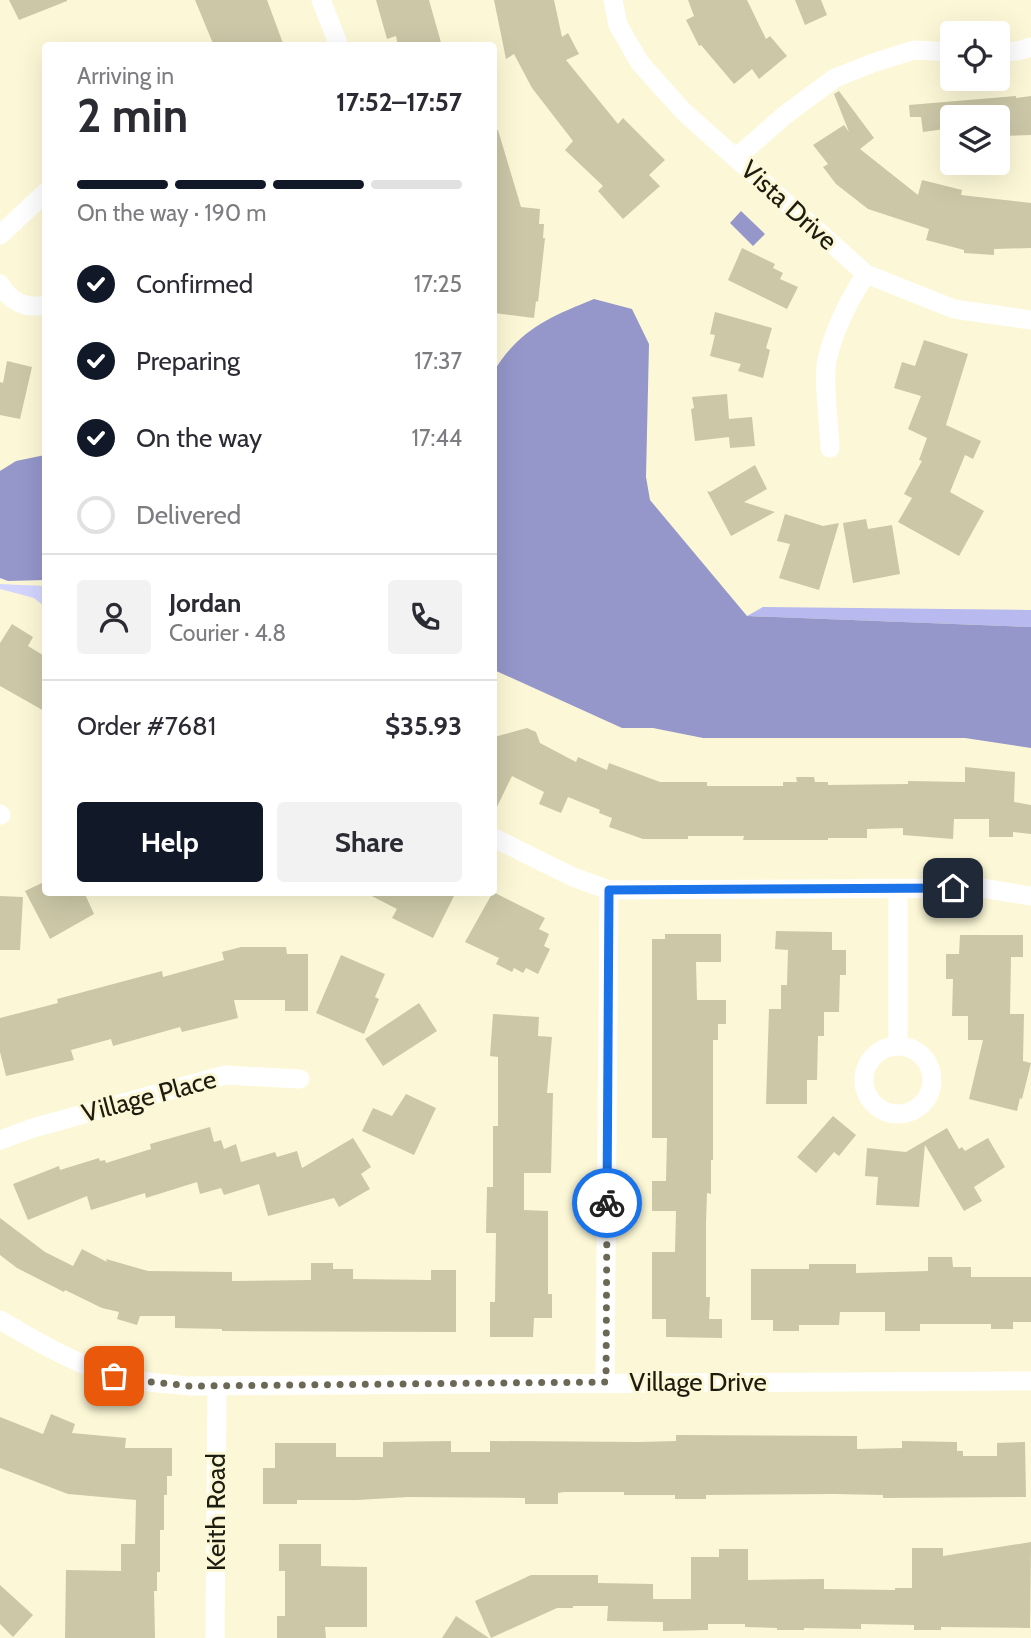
<!DOCTYPE html>
<html lang="en">
<head>
<meta charset="utf-8">
<style>
  :root { --surface:#fff; --page:#f2f2f3; --text:#2b2b33; --muted:#7c7c81; --line:#e1e1e2; --accent:#111827 }
  body { margin:0; font-family:Cabin,sans-serif; background:var(--page); color:var(--text); height:100vh; display:flex; flex-direction:column; font-size:26px; white-space:nowrap }
  * { box-sizing:border-box; margin:0 }
  p { font-size:23px; color:var(--muted) }
  .icon { flex:none; width:38px; height:38px; fill:none; stroke:currentColor; stroke-width:2; stroke-linecap:round; stroke-linejoin:round }
  .map { position:relative; flex:1; overflow:hidden }
  .panel { position:absolute; left:42px; top:42px; width:455px; height:854px; display:flex; flex-direction:column; background:var(--surface); border-radius:7px; box-shadow:0 7px 28px #0002 }
  .panel>* { flex:none }
  .fabs { position:absolute; left:940px; top:21px; display:grid; gap:14px }
  .fabs a { display:grid; place-items:center; width:70px; height:70px; border-radius:7px; background:var(--surface); box-shadow:0 7px 28px #0002; font-size:35px }
  .pin { position:absolute; display:grid; place-items:center; width:60px; height:60px; color:#fff; margin:-30px; border-radius:14px; box-shadow:0 4px 10px #0006 }
  .courier { position:absolute; display:grid; place-items:center; width:70px; height:70px; margin:-35px; border:5px solid #1a73e8; border-radius:50%; background:#fff; color:#222; box-shadow:0 2px 9px #0007 }
  .summary em { font-style:normal; font-weight:700 }
  .summary div { display:flex; flex-direction:column-reverse }
  .summary { display:flex; align-items:center; justify-content:space-between; height:119px; padding:0 35px }
  h1 { font-size:46px; font-weight:700; line-height:52px }
  .bar { display:grid; grid-template-columns:repeat(4,1fr); gap:10px 7px; align-content:center; height:84px; padding:0 35px }
  .bar i { height:9px; border-radius:5px; background:var(--line) }
  .bar .current { background:var(--accent) }
  .bar p { grid-column:span 4 }
  .line { display:flex; align-items:center; gap:18px; padding:0 35px; border-top:2px solid var(--line) }
  .line div { flex:1 }
  .round { display:grid; place-items:center; flex:none; width:74px; height:74px; border-radius:7px; background:var(--page) }
  ol { padding:0 35px; list-style:none }
  li { display:flex; align-items:center; gap:21px; height:77px }
  li p { margin-inline-start:auto }
  li .icon { padding:7px; border-radius:50%; background:var(--accent); color:#fff; stroke-width:4 }
  li:last-child { color:var(--muted) }
  li i { width:38px; height:38px; border:4px solid var(--line); border-radius:50% }
  .cta { display:flex; gap:14px; margin-top:auto; padding:14px 35px }
  .cta a { flex:1; height:80px; border-radius:7px; background:var(--accent); color:#fff; font-size:28px; font-weight:700; line-height:80px; text-align:center }
  .cta a+a { background:var(--page); color:var(--text) }
  .map>svg:first-child { display:block }
  .green { fill:#d4d5ff }
  .forest { fill:#b7b9ef }
  .water { fill:#9596ca }
  .building { fill:#cbc7a7 }
  .lines { fill:none; stroke-linecap:round; stroke-linejoin:round }
  .minor { stroke:#fff; stroke-width:19 }
  .done { stroke:#6b6956; stroke-width:7; stroke-dasharray:0 12.6 }
  .route { stroke:#1a73e8; stroke-width:9 }
  .labels { text-anchor:middle; dominant-baseline:central; stroke-width:6; stroke-linejoin:round; paint-order:stroke }
  .street-label { font-size:26px; fill:#1d1c10; stroke:#fcf8d7 }
</style>
</head>
<body>
<div class="map">
<svg width="1031" height="1638" viewBox="0 0 1031 1638">
  <rect width="100%" height="100%" fill="#fcf8d7"/>
  <path class="green" d="M 0,584 L 45,586 L 45,607 L 34,598 L 0,589 Z"/>
  <path class="forest" d="M 763,607 L 1031,610 L 1031,627 L 747,616 Z"/>
  <path class="water" d="M 741,211 L 765,234 L 753,246 L 730,223 Z
    M 594,299 L 632,309 L 649,344 L 646,477 L 650,500 L 747,616 L 1031,627 L 1031,748 L 965,738 L 703,738 L 653,728 L 622,728 L 494,670 L 494,371 C 520,329 550,317 594,299 Z
    M 45,455 L 45,580 L 8,581 L 0,578 L 0,471 L 16,461 Z"/>
  <path class="building" d="M 9,0 L 67,0 L 67,1 L 19,20 Z
    M 195,0 L 267,0 L 284,46 L 214,46 Z
    M 376,0 L 429,0 L 442,46 L 398,46 L 396,36 L 387,39 Z
    M 494,0 L 554,0 L 562,37 L 568,33 L 579,54 L 566,60 L 618,124 L 623,118 L 665,160 L 649,175 L 660,186 L 623,219 L 598,191 L 603,186 L 565,150 L 573,141 L 532,88 L 514,54 L 506,59 Z
    M 688,0 L 747,0 L 766,39 L 770,36 L 787,56 L 759,79 L 752,69 L 734,84 L 701,45 L 699,46 L 686,20 L 694,16 Z
    M 795,0 L 821,0 L 827,15 L 805,25 Z
    M 839,91 L 874,138 L 860,149 L 918,195 L 922,180 L 962,190 L 961,195 L 1031,203 L 1031,248 L 994,249 L 994,255 L 964,253 L 964,250 L 926,240 L 929,229 L 868,209 L 836,184 L 823,167 L 828,164 L 813,145 L 844,125 L 849,132 L 834,94 Z
    M 1016,96 L 1016,98 L 1031,96 L 1031,135 L 998,136 L 998,117 L 944,117 L 945,129 L 923,132 L 921,117 L 910,117 L 909,105 Z
    M 498,130 L 521,207 L 540,209 L 539,224 L 544,224 L 543,238 L 545,238 L 538,302 L 536,301 L 534,318 L 494,313 L 494,131 Z
    M 742,248 L 775,264 L 773,268 L 783,273 L 780,279 L 798,287 L 787,309 L 728,280 Z
    M 715,312 L 772,328 L 766,348 L 770,350 L 763,378 L 738,371 L 741,364 L 710,356 L 715,335 L 710,334 Z
    M 924,340 L 968,354 L 946,425 L 981,441 L 973,459 L 965,455 L 950,492 L 984,511 L 959,556 L 898,522 L 912,498 L 904,494 L 922,461 L 919,460 L 927,438 L 908,429 L 921,396 L 894,388 L 902,362 L 915,366 Z
    M 7,361 L 32,367 L 20,419 L 0,415 L 0,382 L 3,383 Z
    M 727,394 L 729,419 L 752,417 L 755,446 L 730,448 L 729,437 L 695,441 L 691,409 L 694,408 L 692,397 Z
    M 755,465 L 767,489 L 744,502 L 775,512 L 731,536 L 707,491 L 710,492 Z
    M 785,514 L 823,526 L 839,523 L 819,590 L 779,578 L 790,544 L 777,541 Z
    M 866,519 L 868,529 L 892,525 L 900,574 L 853,583 L 843,523 Z
    M 12,624 L 33,637 L 28,646 L 46,657 L 46,712 L 0,686 L 0,643 Z
    M 527,728 L 536,732 L 540,743 L 576,762 L 578,757 L 607,770 L 609,763 L 660,782 L 707,782 L 707,786 L 783,786 L 783,782 L 797,782 L 796,777 L 814,777 L 815,782 L 828,782 L 828,785 L 908,784 L 908,781 L 965,782 L 965,767 L 1015,772 L 1014,802 L 1031,805 L 1031,834 L 1013,832 L 1013,837 L 989,837 L 989,819 L 954,819 L 953,839 L 903,835 L 903,828 L 867,829 L 867,838 L 828,838 L 828,840 L 743,840 L 744,836 L 688,836 L 688,839 L 643,839 L 609,827 L 612,818 L 599,813 L 600,810 L 568,797 L 561,813 L 539,804 L 544,792 L 512,776 L 494,813 L 494,737 Z
    M 46,881 L 46,892 L 84,892 L 94,914 L 50,939 L 25,891 Z
    M 364,892 L 456,892 L 433,938 L 392,918 L 397,909 Z
    M 493,892 L 545,918 L 539,929 L 549,934 L 544,946 L 550,949 L 538,974 L 526,968 L 523,973 L 514,968 L 512,972 L 496,964 L 499,958 L 465,942 Z
    M 0,896 L 23,897 L 20,950 L 0,950 Z
    M 776,931 L 832,932 L 832,950 L 846,950 L 846,975 L 840,975 L 839,1012 L 824,1012 L 824,1036 L 818,1036 L 817,1080 L 807,1080 L 807,1104 L 766,1104 L 769,1009 L 781,1009 L 781,985 L 787,985 L 788,950 L 775,949 Z
    M 665,934 L 721,934 L 721,962 L 696,962 L 697,1000 L 726,1000 L 726,1024 L 718,1024 L 718,1040 L 713,1040 L 713,1160 L 711,1160 L 711,1194 L 707,1193 L 706,1223 L 706,1297 L 710,1297 L 709,1319 L 722,1319 L 722,1338 L 666,1337 L 666,1319 L 652,1319 L 652,1252 L 675,1252 L 676,1211 L 652,1211 L 652,1181 L 666,1181 L 667,1138 L 652,1138 L 652,939 L 665,939 Z
    M 960,935 L 1023,935 L 1023,957 L 1011,957 L 1010,1014 L 1024,1014 L 1023,1061 L 1031,1063 L 1022,1099 L 1020,1098 L 1017,1111 L 969,1099 L 983,1040 L 968,1040 L 968,1016 L 952,1016 L 953,979 L 946,979 L 946,954 L 959,954 Z
    M 241,947 L 286,947 L 287,954 L 308,954 L 308,1011 L 285,1011 L 285,1000 L 234,1000 L 238,1018 L 182,1032 L 180,1027 L 113,1046 L 111,1039 L 71,1050 L 74,1060 L 6,1076 L 0,1052 L 0,1018 L 58,1003 L 57,999 L 162,971 L 163,977 L 224,960 L 222,952 Z
    M 341,955 L 385,974 L 375,997 L 379,999 L 364,1034 L 316,1013 Z
    M 419,1003 L 437,1031 L 383,1066 L 365,1039 Z
    M 493,1014 L 539,1017 L 538,1036 L 552,1037 L 547,1093 L 553,1093 L 551,1173 L 524,1173 L 524,1210 L 548,1211 L 548,1294 L 552,1294 L 552,1318 L 534,1318 L 533,1337 L 490,1337 L 490,1302 L 495,1302 L 496,1233 L 486,1233 L 487,1187 L 493,1187 L 493,1126 L 498,1126 L 498,1057 L 490,1056 Z
    M 406,1094 L 436,1108 L 414,1155 L 362,1131 L 373,1108 L 392,1116 Z
    M 833,1116 L 856,1135 L 839,1156 L 834,1152 L 816,1173 L 797,1157 Z
    M 210,1127 L 214,1142 L 221,1140 L 224,1149 L 236,1144 L 241,1162 L 275,1152 L 277,1157 L 297,1151 L 302,1168 L 353,1138 L 371,1167 L 361,1174 L 370,1189 L 339,1207 L 334,1198 L 268,1216 L 259,1184 L 224,1195 L 221,1188 L 200,1194 L 197,1182 L 146,1198 L 145,1193 L 91,1210 L 87,1196 L 28,1220 L 13,1184 L 59,1166 L 60,1170 L 99,1158 L 100,1161 L 105,1160 L 106,1163 L 151,1149 L 150,1144 Z
    M 947,1128 L 959,1149 L 962,1147 L 965,1151 L 988,1138 L 1005,1167 L 974,1187 L 982,1201 L 964,1211 L 925,1145 L 919,1207 L 876,1205 L 878,1177 L 865,1176 L 867,1148 L 906,1152 Z
    M 0,1218 L 45,1252 L 73,1266 L 82,1249 L 107,1262 L 106,1259 L 148,1271 L 232,1272 L 232,1281 L 311,1280 L 311,1263 L 333,1263 L 333,1269 L 353,1269 L 353,1279 L 431,1280 L 431,1270 L 456,1270 L 456,1332 L 222,1331 L 222,1329 L 175,1328 L 175,1316 L 140,1316 L 137,1325 L 117,1319 L 119,1312 L 102,1308 L 65,1290 L 64,1292 L 17,1268 L 0,1255 Z
    M 928,1257 L 952,1257 L 953,1267 L 971,1267 L 971,1277 L 1031,1277 L 1031,1322 L 1013,1322 L 1013,1329 L 991,1329 L 991,1324 L 920,1324 L 920,1331 L 885,1331 L 885,1312 L 840,1312 L 839,1325 L 799,1325 L 799,1331 L 773,1331 L 773,1320 L 751,1320 L 751,1269 L 809,1269 L 809,1264 L 856,1264 L 856,1273 L 928,1271 Z
    M 51,1414 L 75,1424 L 72,1433 L 126,1438 L 125,1448 L 172,1448 L 172,1476 L 167,1476 L 167,1495 L 164,1495 L 164,1530 L 160,1530 L 160,1572 L 157,1572 L 157,1591 L 154,1591 L 155,1638 L 65,1638 L 66,1570 L 121,1571 L 121,1544 L 135,1544 L 136,1500 L 68,1494 L 0,1468 L 0,1417 L 43,1434 Z
    M 676,1435 L 857,1436 L 857,1449 L 902,1448 L 902,1441 L 957,1442 L 957,1451 L 963,1451 L 963,1456 L 997,1456 L 997,1443 L 1025,1442 L 1026,1497 L 883,1498 L 883,1495 L 834,1494 L 706,1495 L 706,1499 L 675,1499 L 675,1495 L 624,1495 L 624,1492 L 564,1492 L 558,1493 L 558,1504 L 525,1504 L 525,1498 L 408,1497 L 357,1500 L 297,1500 L 297,1504 L 263,1504 L 263,1468 L 275,1468 L 275,1443 L 336,1443 L 336,1457 L 383,1457 L 383,1442 L 451,1441 L 451,1452 L 490,1452 L 490,1441 L 640,1442 L 676,1441 Z
    M 1031,1542 L 1030,1628 L 941,1627 L 941,1630 L 914,1630 L 914,1625 L 861,1624 L 861,1629 L 804,1628 L 804,1630 L 777,1630 L 777,1628 L 745,1627 L 745,1624 L 708,1624 L 708,1630 L 663,1631 L 663,1622 L 607,1621 L 608,1606 L 573,1606 L 573,1608 L 557,1608 L 491,1638 L 475,1601 L 531,1575 L 598,1575 L 598,1583 L 653,1584 L 653,1599 L 691,1599 L 691,1557 L 719,1557 L 719,1549 L 748,1549 L 748,1580 L 824,1579 L 824,1589 L 895,1590 L 895,1588 L 912,1588 L 912,1548 L 943,1548 L 943,1556 Z
    M 279,1544 L 321,1544 L 321,1566 L 367,1567 L 367,1627 L 325,1627 L 326,1638 L 277,1638 L 277,1616 L 285,1616 L 285,1571 L 279,1571 Z
    M 0,1585 L 33,1615 L 13,1637 L 0,1624 Z
    M 456,1616 L 489,1638 L 442,1638 Z"/>
  <g class="lines">
    <path class="minor" d="M 321,0 L 339,46
      M 613,0 L 618,25 L 640,63 L 684,112 L 866,274 L 954,309 L 1031,320
      M 998,52 L 1017,51 L 1031,47
      M 737,157 L 785,115 L 835,78 L 873,63 L 914,50 L 952,52
      M 0,235 L 46,192
      M 0,284 C 10,302 26,309 46,305
      M 830,448 C 829,426 823,379 827,360 C 834,330 849,300 866,274
      M 0,814 L 1,815
      M 494,838 L 573,877 L 609,890 L 981,888 L 1031,896
      M 898,889 L 898,1046
      M864 1080a34 34 0 1 1 68 0a34 34 0 1 1-68 0Z
      M 0,1140 L 33,1128 L 225,1075 L 300,1079
      M 0,1320 C 41,1344 83,1369 130,1379 C 149,1383 170,1384 190,1386 L 1031,1381
      M 605,1382 L 609,890
      M 215,1638 L 217,1386"/>
  </g>
  <g class="lines">
    <path class="done" d="M 114,1376 L 133,1380 L 190,1386 L 606,1382 L 607,1203"/>
    <path class="route" d="M 607,1203 L 609,890 L 953,888"/>
  </g>
  <g class="labels">
    <g class="street-label">
      <text transform="translate(789 205) rotate(42)">Vista Drive</text>
      <text transform="translate(149 1096) rotate(-15)">Village Place</text>
      <text x="698" y="1382">Village Drive</text>
      <text transform="translate(216 1512) rotate(-90)">Keith Road</text>
    </g>
  </g>
</svg>
<div class="fabs">
<a><svg class="icon" aria-label="locate" viewBox="0 0 24 24"><circle cx="12" cy="12" r="6"/><path d="M12 2v4M12 18v4M2 12h4M18 12h4"/></svg></a>
<a><svg class="icon" aria-label="layers" viewBox="0 0 24 24"><path d="M12 4l9 5-9 5-9-5zM3 14l9 5 9-5"/></svg></a>
</div>
<div class="pin" style="left:114px;top:1376px;background:#ea580c"><svg class="icon" aria-label="bag" viewBox="0 0 24 24"><path d="M5 8h14l-1 12H6zM9 8a3 3 0 0 1 6 0"/></svg></div>
<div class="pin" style="left:953px;top:888px;background:#1f2937"><svg class="icon" aria-label="home" viewBox="0 0 24 24"><path d="M3 11l9-7 9 7M6 9v11h12V9"/></svg></div>
<div class="courier" style="left:607px;top:1203px"><svg class="icon" aria-label="bike" viewBox="0 0 24 24"><circle cx="6" cy="16" r="4"/><circle cx="18" cy="16" r="4"/><path d="M6 16l4-8h5l3 8M10 8l3 8H6M13 5h3"/></svg></div>
<section class="panel">
<div class="summary"><div><h1>2 min</h1><p>Arriving in</p></div><em>17:52–17:57</em></div>
<div class="bar"><i class="current"></i><i class="current"></i><i class="current"></i><i></i><p>On the way · 190 m</p></div>
<ol>
<li><svg class="icon" aria-label="check" viewBox="0 0 24 24"><path d="M5 12l5 5 9-10"/></svg>Confirmed<p>17:25</p></li>
<li><svg class="icon" aria-label="check" viewBox="0 0 24 24"><path d="M5 12l5 5 9-10"/></svg>Preparing<p>17:37</p></li>
<li><svg class="icon" aria-label="check" viewBox="0 0 24 24"><path d="M5 12l5 5 9-10"/></svg>On the way<p>17:44</p></li>
<li><i></i>Delivered</li>
</ol>
<div class="line" style="height:126px"><a class="round"><svg class="icon" aria-label="person" viewBox="0 0 24 24"><circle cx="12" cy="8" r="4"/><path d="M4 21q1-7 8-7t8 7"/></svg></a><div><b>Jordan</b><p>Courier · 4.8</p></div><a class="round"><svg class="icon" aria-label="phone" viewBox="0 0 24 24"><path d="M5 4h4l2 5-3 2q2 4 5 5l2-3 5 2v4C11 20 4 13 5 4z"/></svg></a></div>
<div class="line" style="height:91px"><div>Order #7681</div><b>$35.93</b></div>
<div class="cta"><a>Help</a><a>Share</a></div>
</section>
</div>
</body>
</html>
